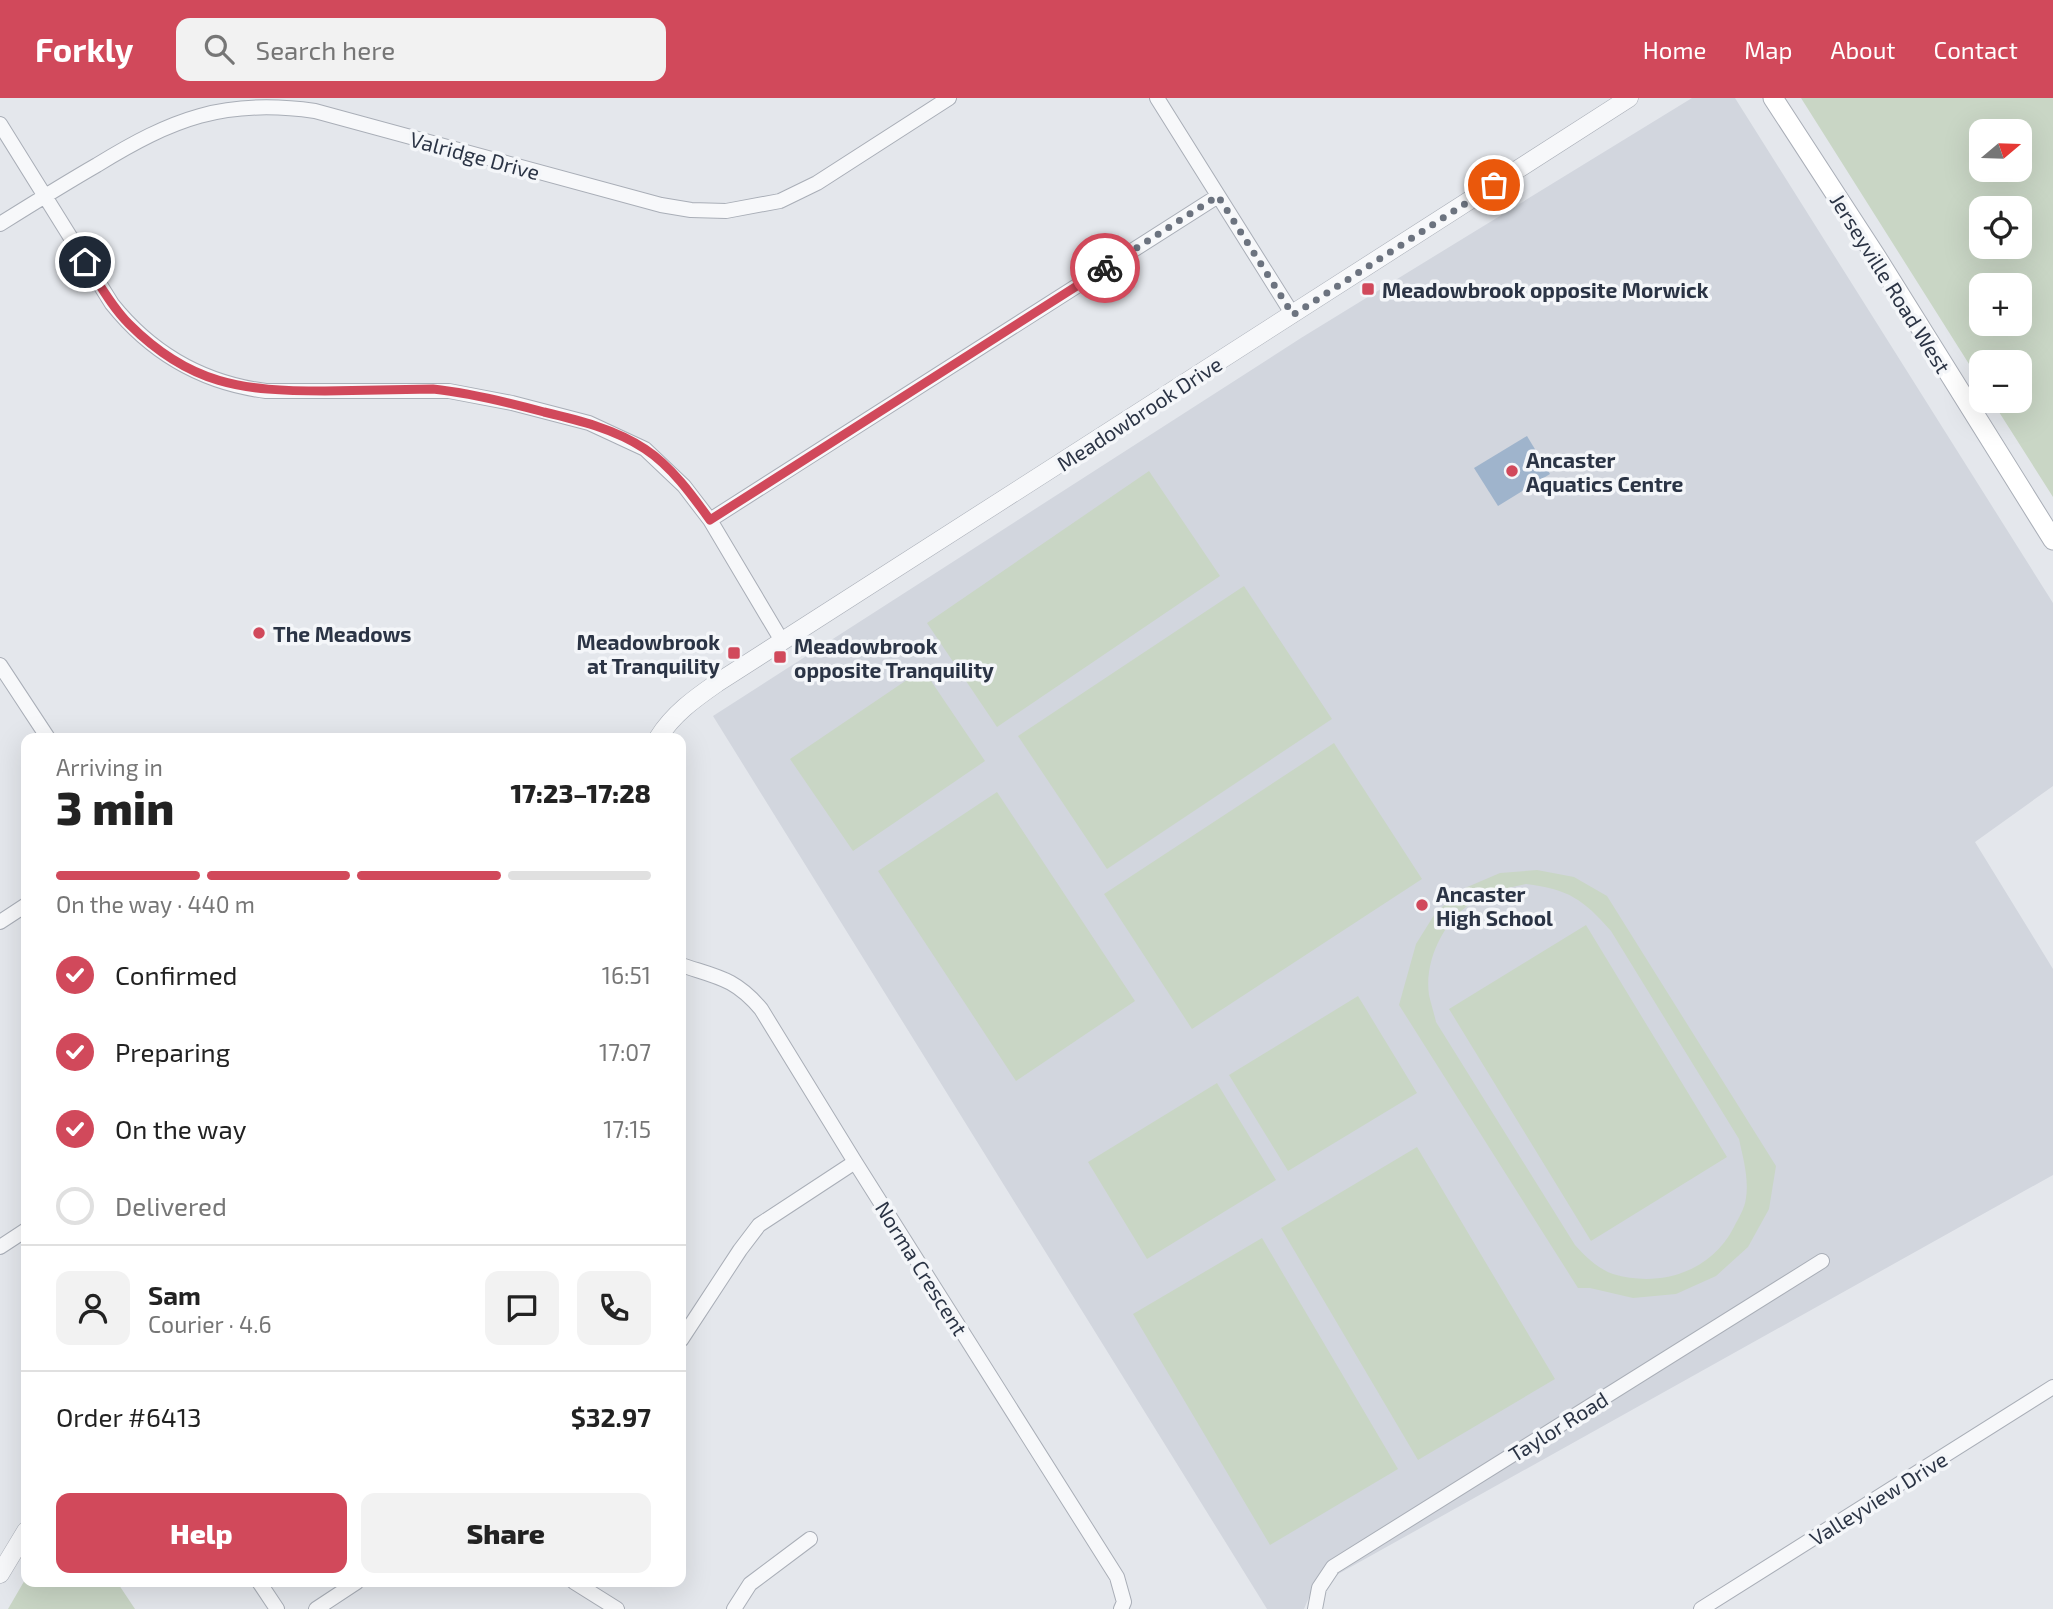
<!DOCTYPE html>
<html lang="en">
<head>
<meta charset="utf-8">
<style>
  :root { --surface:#fff; --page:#f2f2f2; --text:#222; --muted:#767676; --line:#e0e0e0; --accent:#d1495b }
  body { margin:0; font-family:"Exo 2",sans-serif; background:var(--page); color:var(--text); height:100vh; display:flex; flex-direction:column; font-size:26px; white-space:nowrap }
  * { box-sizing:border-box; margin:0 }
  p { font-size:23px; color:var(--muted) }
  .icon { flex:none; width:38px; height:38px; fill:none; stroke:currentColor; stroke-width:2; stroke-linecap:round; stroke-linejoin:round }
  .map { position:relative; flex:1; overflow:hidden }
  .drawer { position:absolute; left:21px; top:635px; width:665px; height:854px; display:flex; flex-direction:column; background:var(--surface); border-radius:14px; box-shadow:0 7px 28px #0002 }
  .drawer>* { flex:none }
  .needle { width:46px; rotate:71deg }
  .controls { position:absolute; left:1969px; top:21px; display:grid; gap:14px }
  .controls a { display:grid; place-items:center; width:63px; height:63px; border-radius:14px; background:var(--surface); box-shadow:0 7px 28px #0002; font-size:35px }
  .pin { position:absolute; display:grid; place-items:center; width:60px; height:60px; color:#fff; margin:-30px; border:4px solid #fff; border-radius:50%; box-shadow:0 2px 7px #0007 }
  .courier { position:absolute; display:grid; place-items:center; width:70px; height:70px; margin:-35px; border:5px solid #d1495b; border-radius:50%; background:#fff; color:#222; box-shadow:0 2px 9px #0007 }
  .head em { font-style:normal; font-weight:800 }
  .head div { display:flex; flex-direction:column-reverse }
  .head { display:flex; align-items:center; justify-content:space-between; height:119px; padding:0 35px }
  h1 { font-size:46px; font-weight:800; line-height:52px }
  .bar { display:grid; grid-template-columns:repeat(4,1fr); gap:10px 7px; align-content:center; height:84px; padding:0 35px }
  .bar i { height:9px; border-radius:5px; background:var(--line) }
  .bar .current { background:var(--accent) }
  .bar p { grid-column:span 4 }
  .line { display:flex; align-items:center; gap:18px; padding:0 35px; border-top:2px solid var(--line) }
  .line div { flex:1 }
  .round { display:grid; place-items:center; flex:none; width:74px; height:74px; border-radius:14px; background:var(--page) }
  ol { padding:0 35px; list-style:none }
  li { display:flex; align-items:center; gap:21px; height:77px }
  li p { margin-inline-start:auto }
  li .icon { padding:7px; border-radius:50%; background:var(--accent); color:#fff; stroke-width:4 }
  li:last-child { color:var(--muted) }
  li i { width:38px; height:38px; border:4px solid var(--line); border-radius:50% }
  .primary-button { display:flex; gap:14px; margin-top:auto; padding:14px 35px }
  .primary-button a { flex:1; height:80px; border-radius:14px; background:var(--accent); color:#fff; font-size:28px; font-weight:800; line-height:80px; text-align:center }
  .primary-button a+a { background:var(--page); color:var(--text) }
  header { display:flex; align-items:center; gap:42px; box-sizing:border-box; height:98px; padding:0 35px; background:var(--accent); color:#fff }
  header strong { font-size:33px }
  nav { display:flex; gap:38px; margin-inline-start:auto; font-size:24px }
  .search { width:490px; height:63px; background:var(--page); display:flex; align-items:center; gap:18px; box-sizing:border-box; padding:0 24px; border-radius:14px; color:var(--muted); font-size:26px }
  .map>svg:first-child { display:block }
  .built { fill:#d2d6de }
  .green { fill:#c9d6c5; fill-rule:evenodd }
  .water { fill:#9fb4cc }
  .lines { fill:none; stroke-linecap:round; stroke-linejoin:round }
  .minor-casing { stroke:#a9aeb7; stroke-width:16 }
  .tertiary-casing { stroke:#a9aeb7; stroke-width:19 }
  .secondary-casing { stroke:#a9aeb7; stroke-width:21 }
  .minor { stroke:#f7f8fa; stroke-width:14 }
  .tertiary { stroke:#f7f8fa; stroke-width:18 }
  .secondary { stroke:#fff; stroke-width:19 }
  .done { stroke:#6c737f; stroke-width:7; stroke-dasharray:0 12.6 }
  .route { stroke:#d1495b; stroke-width:9 }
  .poi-dot { fill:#d1495b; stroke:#f4f6f9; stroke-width:2.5 }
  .labels { text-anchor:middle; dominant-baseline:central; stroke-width:7; stroke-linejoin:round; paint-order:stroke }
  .street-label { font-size:21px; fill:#2b3445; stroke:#f4f6f9 }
  .poi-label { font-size:21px; font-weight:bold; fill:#2b3445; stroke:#f4f6f9; text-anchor:start }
</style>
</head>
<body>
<header>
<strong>Forkly</strong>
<div class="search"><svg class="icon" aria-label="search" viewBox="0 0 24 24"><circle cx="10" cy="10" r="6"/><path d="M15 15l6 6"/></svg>Search here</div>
<nav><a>Home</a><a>Map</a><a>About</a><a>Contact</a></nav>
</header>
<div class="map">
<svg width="2053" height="1511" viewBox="0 0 2053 1511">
  <rect width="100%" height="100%" fill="#e4e7ec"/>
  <path class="built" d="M 1692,0 L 1735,0 L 2053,505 L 2053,688 L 1975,744 L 2053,871 L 2053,1077 L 1313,1490 L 1304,1511 L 1267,1511 L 713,618 L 1301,240 Z"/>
  <path class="green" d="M 1801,0 L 2053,0 L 2053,399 L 1992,303 L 2020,303 L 2020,264 L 1981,264 L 1981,285 ZM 1981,33 L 2020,33 L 2020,72 L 1981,72 ZM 1981,110 L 2020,110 L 2020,149 L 1981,149 ZM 1981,187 L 2020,187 L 2020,226 L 1981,226 Z
    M 1149,373 L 1220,478 L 997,629 L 927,525 Z
    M 1244,488 L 1332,621 L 1107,771 L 1018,638 Z
    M 923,571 L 985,663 L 853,753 L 790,661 Z
    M 1334,645 L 1422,781 L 1192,931 L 1104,796 Z
    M 997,694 L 1135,903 L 1016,983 L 878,773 Z
    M 1537,772 L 1574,779 L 1607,798 L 1776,1068 L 1769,1111 L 1748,1149 L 1716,1178 L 1676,1196 L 1633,1200 L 1590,1190 L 1578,1190 L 1399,907 L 1416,846 L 1436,814 L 1465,790 L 1500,775 ZM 1526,786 C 1568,791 1583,801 1611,833 L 1739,1041 C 1743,1060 1749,1080 1746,1100 C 1745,1110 1738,1121 1734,1129 C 1711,1174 1660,1190 1613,1176 C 1598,1171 1586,1159 1575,1147 L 1436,924 C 1434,915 1431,906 1429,897 C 1424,862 1444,822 1474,803 C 1490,793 1508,790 1526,786 Z
    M 1586,827 L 1727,1059 L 1591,1143 L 1449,911 Z
    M 1358,898 L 1417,995 L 1288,1073 L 1229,977 Z
    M 1217,985 L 1276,1082 L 1147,1161 L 1088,1064 Z
    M 1417,1049 L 1555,1281 L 1418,1362 L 1281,1130 Z
    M 1262,1140 L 1398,1371 L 1270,1447 L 1133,1216 Z
    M 26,1480 L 26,1484 L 117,1484 L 135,1511 L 8,1511 Z"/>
  <path class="water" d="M 1527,338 L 1550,376 L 1498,408 L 1474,370 Z"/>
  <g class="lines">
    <g class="minor-casing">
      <path id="minor" d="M 1157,0 L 1293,217
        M 0,26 L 112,206 C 152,256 203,285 266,293 L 449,293 L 512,305 L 589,325 L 645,351 L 684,388 L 710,422 L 782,543
        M 0,126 C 32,106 64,86 97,67 C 172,21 224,0 315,13 L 661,107 L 691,112 L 726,113 L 780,103 L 817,85 L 949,0
        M 710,422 L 1218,98
        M 0,567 L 48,640
        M 0,824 L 26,807
        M 681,867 C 717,879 735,880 761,911 L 855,1064 L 1117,1479 L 1124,1504 L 1121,1511
        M 0,1149 L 26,1132
        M 681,1242 L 740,1152 L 759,1127 L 855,1064
        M 259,1484 L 277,1511
        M 574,1484 L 617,1511
        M 316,1511 L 357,1484
        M 734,1511 L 750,1486 L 810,1441
        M 1315,1511 L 1319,1490 L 1333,1469 L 1822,1163
        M 1701,1511 L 2053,1289"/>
    </g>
    <g class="tertiary-casing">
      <path id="tertiary" d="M 658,640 C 673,616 694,601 717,585 L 1629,0
        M 0,1476 L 26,1433"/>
    </g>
    <g class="secondary-casing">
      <path id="secondary" d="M 1773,0 L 1877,160 L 2053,442"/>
    </g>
    <use href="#minor" class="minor"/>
    <use href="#tertiary" class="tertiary"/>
    <use href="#secondary" class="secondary"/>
  </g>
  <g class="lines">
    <path class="done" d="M 1105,170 L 1218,98 L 1293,217 L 1494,87"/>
    <path class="route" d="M 85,164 C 99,185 111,208 129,226 C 190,287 242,293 325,293 C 361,292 397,292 433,291 C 470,295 507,304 544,314 C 578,322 615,331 645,351 C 671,368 692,397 710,422 L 1105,170"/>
  </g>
  <g class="poi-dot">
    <rect x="1361" y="184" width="14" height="14" rx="3.5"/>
    <circle cx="1512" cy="373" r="7"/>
    <circle cx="259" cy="535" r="7"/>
    <rect x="727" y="548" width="14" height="14" rx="3.5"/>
    <rect x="773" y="552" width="14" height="14" rx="3.5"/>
    <circle cx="1422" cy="807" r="7"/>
  </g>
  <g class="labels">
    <g class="street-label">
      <text transform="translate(475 57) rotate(15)">Valridge Drive</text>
      <text transform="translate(1891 185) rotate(58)">Jerseyville Road West</text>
      <text transform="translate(1139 315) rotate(-33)">Meadowbrook Drive</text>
      <text transform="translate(922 1170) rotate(58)">Norma Crescent</text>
      <text transform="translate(1558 1328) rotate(-32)">Taylor Road</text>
      <text transform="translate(1878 1400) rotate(-32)">Valleyview Drive</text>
    </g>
    <g class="poi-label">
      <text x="1382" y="191">Meadowbrook opposite Morwick</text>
      <text x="1526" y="361">Ancaster<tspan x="1526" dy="24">Aquatics Centre</tspan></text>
      <text x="273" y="535">The Meadows</text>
      <text x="720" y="543" text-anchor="end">Meadowbrook<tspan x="720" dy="24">at Tranquility</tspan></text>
      <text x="794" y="547">Meadowbrook<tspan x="794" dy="24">opposite Tranquility</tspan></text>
      <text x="1436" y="795">Ancaster<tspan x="1436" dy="24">High School</tspan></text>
    </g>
  </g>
</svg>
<div class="controls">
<a><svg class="needle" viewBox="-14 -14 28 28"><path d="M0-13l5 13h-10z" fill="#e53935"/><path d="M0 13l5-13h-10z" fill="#767676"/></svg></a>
<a><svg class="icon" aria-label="locate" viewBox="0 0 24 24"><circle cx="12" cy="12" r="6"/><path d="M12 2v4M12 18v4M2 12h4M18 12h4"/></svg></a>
<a>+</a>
<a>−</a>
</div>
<div class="pin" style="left:1494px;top:87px;background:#ea580c"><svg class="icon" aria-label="bag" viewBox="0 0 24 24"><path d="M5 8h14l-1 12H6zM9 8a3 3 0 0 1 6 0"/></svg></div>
<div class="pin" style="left:85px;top:164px;background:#1f2937"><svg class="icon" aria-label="home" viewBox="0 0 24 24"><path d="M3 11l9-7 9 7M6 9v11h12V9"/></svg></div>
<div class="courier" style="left:1105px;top:170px"><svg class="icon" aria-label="bike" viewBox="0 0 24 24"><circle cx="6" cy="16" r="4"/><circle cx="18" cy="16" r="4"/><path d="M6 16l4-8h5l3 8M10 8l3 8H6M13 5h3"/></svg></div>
<section class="drawer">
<div class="head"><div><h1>3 min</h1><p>Arriving in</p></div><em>17:23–17:28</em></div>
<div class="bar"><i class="current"></i><i class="current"></i><i class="current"></i><i></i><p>On the way · 440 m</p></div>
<ol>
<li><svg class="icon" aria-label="check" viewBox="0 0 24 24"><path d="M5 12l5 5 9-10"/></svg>Confirmed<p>16:51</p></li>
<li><svg class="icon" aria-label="check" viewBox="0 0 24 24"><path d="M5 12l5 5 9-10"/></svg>Preparing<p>17:07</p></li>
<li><svg class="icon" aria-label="check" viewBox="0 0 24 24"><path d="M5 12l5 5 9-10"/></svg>On the way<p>17:15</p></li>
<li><i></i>Delivered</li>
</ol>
<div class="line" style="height:126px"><a class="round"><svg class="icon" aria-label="person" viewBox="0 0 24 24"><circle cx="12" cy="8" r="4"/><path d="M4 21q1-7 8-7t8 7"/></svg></a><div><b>Sam</b><p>Courier · 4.6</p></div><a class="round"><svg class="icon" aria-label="chat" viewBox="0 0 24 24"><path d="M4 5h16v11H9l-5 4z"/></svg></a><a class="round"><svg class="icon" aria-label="phone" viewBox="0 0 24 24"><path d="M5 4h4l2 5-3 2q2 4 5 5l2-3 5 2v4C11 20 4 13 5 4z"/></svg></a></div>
<div class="line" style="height:91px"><div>Order #6413</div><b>$32.97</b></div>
<div class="primary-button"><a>Help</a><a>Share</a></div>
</section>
</div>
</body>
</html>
